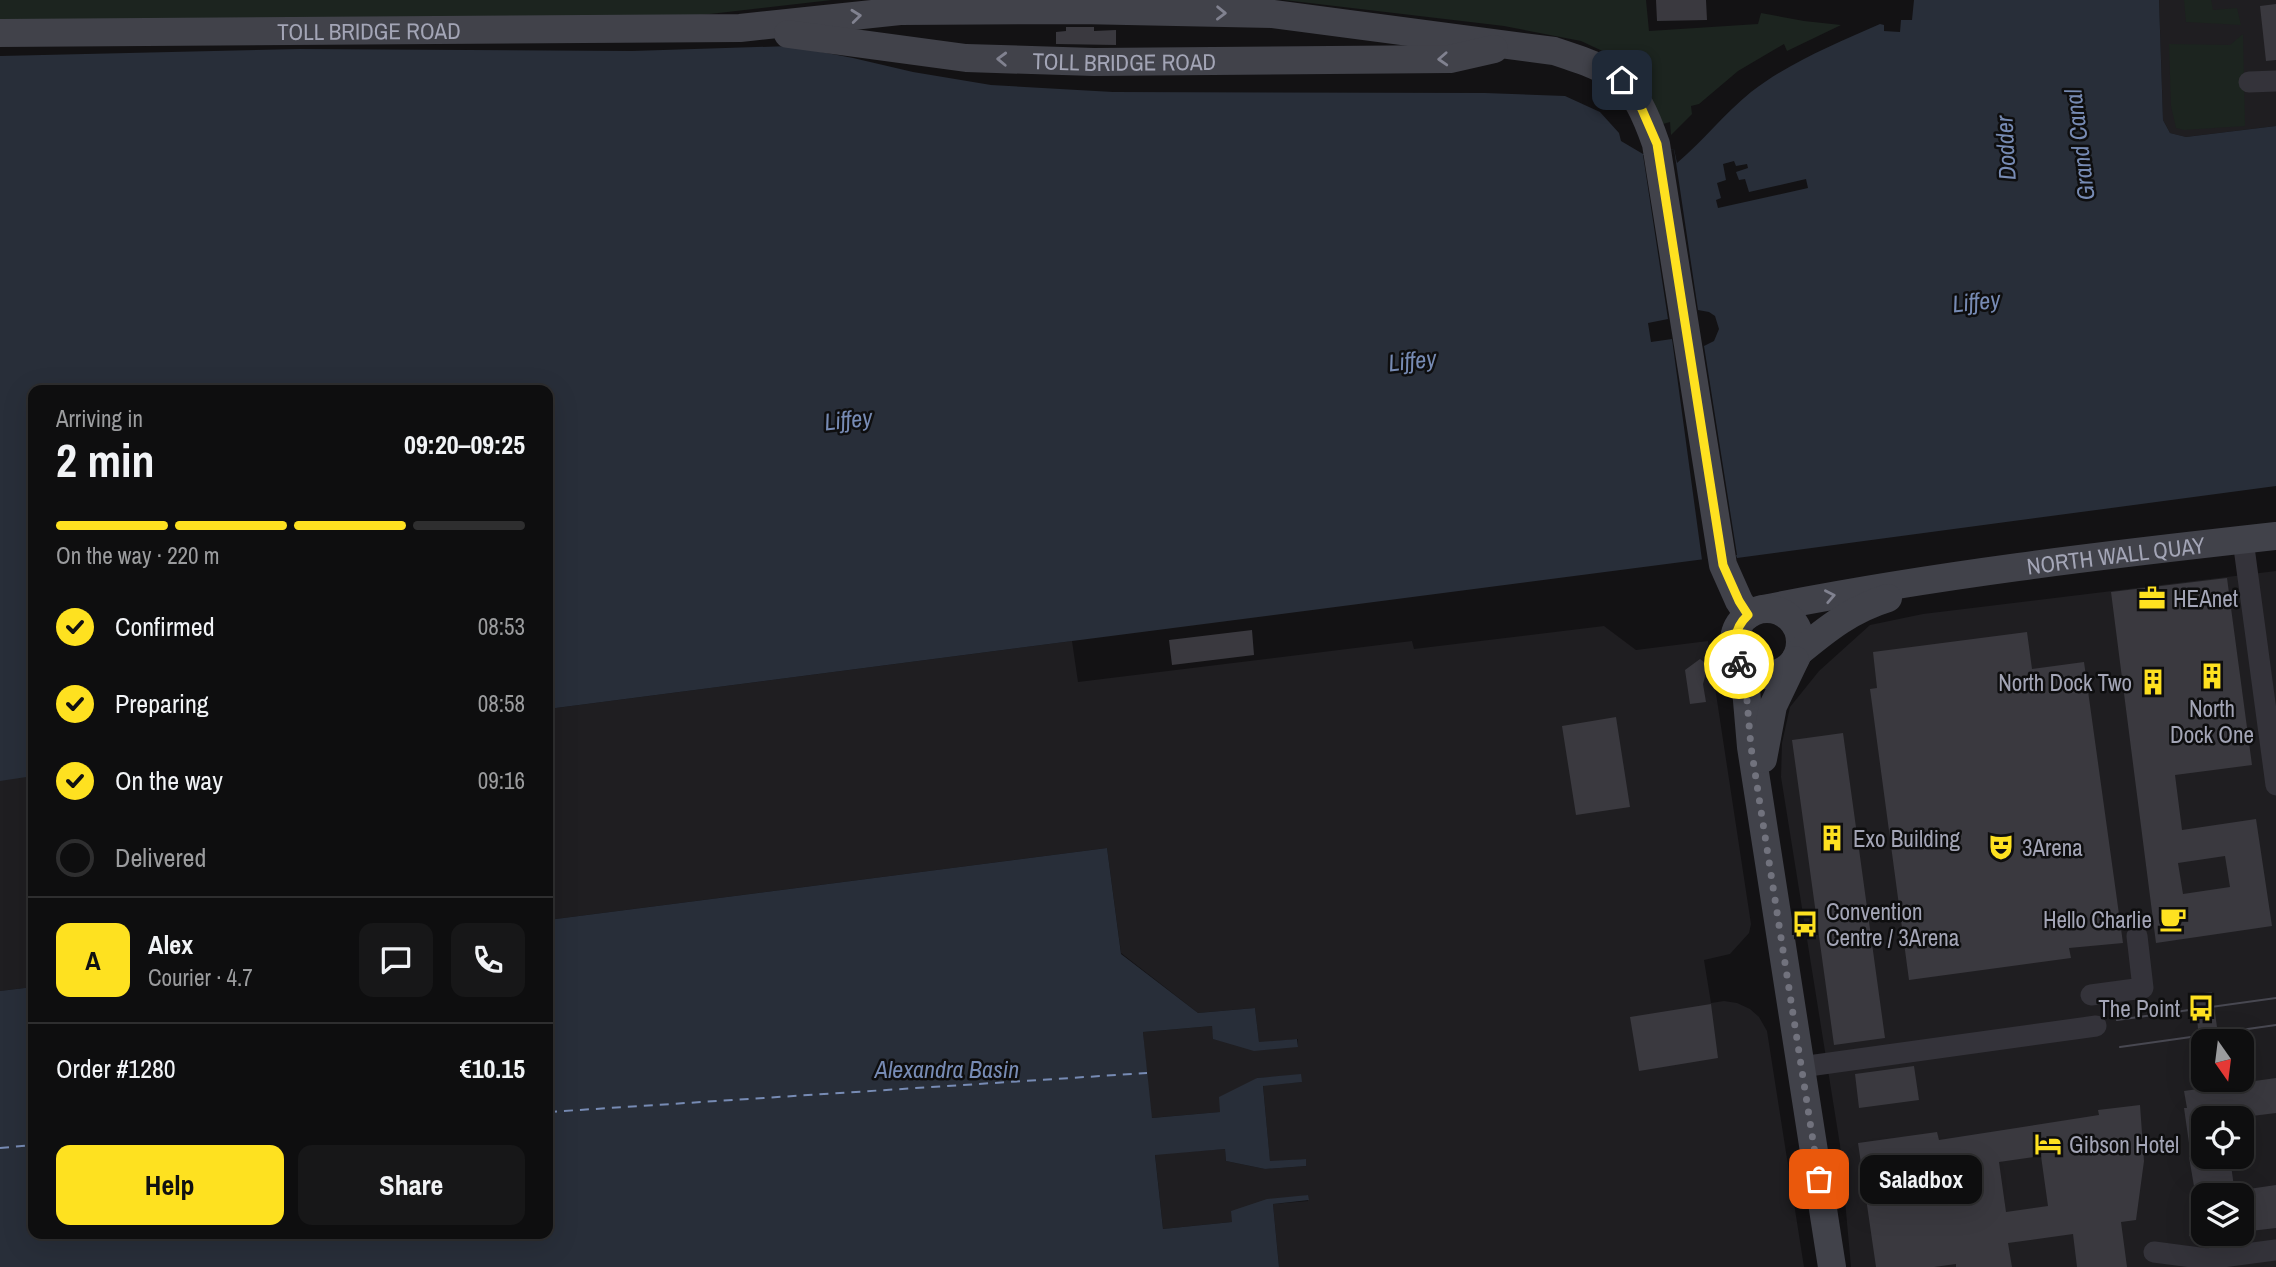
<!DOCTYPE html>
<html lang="en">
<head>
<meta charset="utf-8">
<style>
  :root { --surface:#0e0e0f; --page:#171718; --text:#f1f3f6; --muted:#9b9c9e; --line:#2e2e2f; --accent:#fee120 }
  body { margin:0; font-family:"Archivo Narrow",sans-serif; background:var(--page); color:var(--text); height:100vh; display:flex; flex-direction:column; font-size:26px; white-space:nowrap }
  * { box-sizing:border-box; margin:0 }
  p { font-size:23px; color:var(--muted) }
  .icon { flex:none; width:38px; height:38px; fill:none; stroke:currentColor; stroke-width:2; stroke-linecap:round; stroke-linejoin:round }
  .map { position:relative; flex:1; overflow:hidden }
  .side { position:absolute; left:28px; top:385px; width:525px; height:854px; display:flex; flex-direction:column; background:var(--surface); border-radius:14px; box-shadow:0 7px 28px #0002,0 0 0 2px var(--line) }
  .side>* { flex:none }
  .needle { width:46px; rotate:166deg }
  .controls { position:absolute; left:2191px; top:1029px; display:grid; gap:14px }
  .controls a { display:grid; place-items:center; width:63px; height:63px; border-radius:14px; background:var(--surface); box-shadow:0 7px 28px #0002,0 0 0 2px var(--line); font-size:35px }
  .pin { position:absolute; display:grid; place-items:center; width:60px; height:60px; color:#fff; margin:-30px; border-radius:14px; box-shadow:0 4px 10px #0006 }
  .courier { position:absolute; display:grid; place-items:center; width:70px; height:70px; margin:-35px; border:5px solid #fee120; border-radius:50%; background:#fff; color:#222; box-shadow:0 2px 9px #0007 }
  .bubble { position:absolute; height:49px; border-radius:14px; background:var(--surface); box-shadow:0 7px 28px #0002,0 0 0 2px var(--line); font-size:23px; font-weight:700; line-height:49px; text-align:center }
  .headline em { font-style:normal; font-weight:700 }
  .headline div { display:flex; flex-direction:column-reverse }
  .headline { display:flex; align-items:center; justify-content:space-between; height:119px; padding:0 28px }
  h1 { font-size:46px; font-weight:700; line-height:52px }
  .bar { display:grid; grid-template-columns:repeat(4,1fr); gap:10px 7px; align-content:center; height:84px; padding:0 28px }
  .bar i { height:9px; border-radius:5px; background:var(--line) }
  .bar .active { background:var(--accent) }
  .bar p { grid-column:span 4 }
  .line { display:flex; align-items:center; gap:18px; padding:0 28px; border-top:2px solid var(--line) }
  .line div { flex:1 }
  .round { display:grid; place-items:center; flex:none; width:74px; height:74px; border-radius:14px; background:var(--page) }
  ol { padding:0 28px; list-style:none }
  li { display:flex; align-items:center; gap:21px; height:77px }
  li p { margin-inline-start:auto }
  li .icon { padding:7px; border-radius:50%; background:var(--accent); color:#111; stroke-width:4 }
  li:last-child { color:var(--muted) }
  li i { width:38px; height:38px; border:4px solid var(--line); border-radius:50% }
  .cta { display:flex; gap:14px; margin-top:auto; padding:14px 28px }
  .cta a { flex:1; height:80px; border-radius:14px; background:var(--accent); color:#111; font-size:28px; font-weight:700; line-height:80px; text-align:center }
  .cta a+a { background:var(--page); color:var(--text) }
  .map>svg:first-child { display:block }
  .built { fill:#1f1e21; fill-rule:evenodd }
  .green { fill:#1c241f }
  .water { fill:#282e39 }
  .pier { fill:#131214 }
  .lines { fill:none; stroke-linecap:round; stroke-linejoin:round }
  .ferry { stroke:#778bb4; stroke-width:2; stroke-dasharray:9 7; stroke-linecap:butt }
  .building { fill:#3a393f; fill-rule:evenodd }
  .street { stroke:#34333a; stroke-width:21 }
  .secondary { stroke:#41424a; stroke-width:28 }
  .tram { stroke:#484851; stroke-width:2 }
  .oneway { stroke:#818290 }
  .done { stroke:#71727d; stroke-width:7; stroke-dasharray:0 12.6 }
  .route { stroke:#fee120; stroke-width:9 }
  .labels { text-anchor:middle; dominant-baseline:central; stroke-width:5; stroke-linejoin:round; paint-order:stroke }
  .street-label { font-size:23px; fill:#a3a5b6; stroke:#0e0e0f }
  .poi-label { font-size:23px; fill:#a3a5b6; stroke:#0e0e0f; text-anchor:start }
  .water-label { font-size:24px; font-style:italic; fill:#778bb4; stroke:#0e0e0f }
</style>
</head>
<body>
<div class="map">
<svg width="2276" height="1267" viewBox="0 0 2276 1267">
  <rect width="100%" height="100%" fill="#131214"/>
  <path class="built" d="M 2159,0 L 2276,0 L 2276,126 L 2186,137 L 2170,133 L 2163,120 Z
    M 2276,571 L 2276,1267 L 1851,1267 L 1840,1145 L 1781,777 L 1782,743 L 1790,707 L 1819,671 L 1870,625 L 1923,614 ZM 2203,1041 L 2242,1041 L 2242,1080 L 2203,1080 ZM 2203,1118 L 2242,1118 L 2242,1157 L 2203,1157 ZM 2203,1195 L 2242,1195 L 2242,1234 L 2203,1234 Z
    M 1604,626 L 1636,650 L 1708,641 L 1751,924 L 1749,933 L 1730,954 L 1704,960 L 1711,1003 L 1724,1001 L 1737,1003 L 1750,1009 L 1759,1017 L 1767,1031 L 1804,1267 L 1279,1267 L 1273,1204 L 1308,1201 L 1308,1195 L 1232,1211 L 1232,1222 L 1163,1229 L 1155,1154 L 1225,1149 L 1226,1161 L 1265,1169 L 1306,1166 L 1305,1159 L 1270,1162 L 1263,1085 L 1301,1082 L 1301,1075 L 1257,1078 L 1221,1112 L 1151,1118 L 1143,1032 L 1212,1026 L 1214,1039 L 1298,1046 L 1298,1039 L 1259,1043 L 1255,1008 L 1198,1013 L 1121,953 L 1107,848 L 548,920 L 548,709 L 1072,641 L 1078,682 L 1412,641 L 1414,649 Z
    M 33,775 L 33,987 L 0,991 L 0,780 Z"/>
  <path class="green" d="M 0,0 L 832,0 L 667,19 L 0,25 Z
    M 1284,0 L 1646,0 L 1649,31 L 1758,24 L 1761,13 L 1804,21 L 1841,25 L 1787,51 L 1784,44 L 1738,71 L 1699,104 L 1691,106 L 1692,114 L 1671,135 L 1670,122 L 1663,124 L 1644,86 L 1611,55 L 1581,41 L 1504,26 Z
    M 2184,0 L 2211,0 L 2213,10 L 2237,8 L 2241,25 L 2186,22 Z
    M 2243,34 L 2245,126 L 2184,130 L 2176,128 L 2171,106 L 2169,44 L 2230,45 Z"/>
  <path class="water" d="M 1914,0 L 2159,0 L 2163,120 L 2170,133 L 2186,137 L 2276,126 L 2276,486 L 1737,558 L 1736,555 L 548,709 L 548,390 L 33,390 L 33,776 L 0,781 L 0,56 L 300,49 L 632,51 L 790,46 L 853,58 L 913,72 L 991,85 L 1113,92 L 1485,93 L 1565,96 L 1600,112 L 1619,133 L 1621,141 L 1643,154 L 1674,149 L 1677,163 C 1703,141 1724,114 1751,92 C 1790,62 1835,44 1880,24 L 1884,25 L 1884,31 L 1900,32 L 1901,20 L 1912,20 Z
    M 1107,848 L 1121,954 L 1198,1013 L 1255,1008 L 1259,1042 L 1297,1039 L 1298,1047 L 1254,1051 L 1213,1039 L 1212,1026 L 1143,1032 L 1152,1118 L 1220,1112 L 1219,1097 L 1257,1078 L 1301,1074 L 1302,1082 L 1263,1086 L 1270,1161 L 1306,1159 L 1306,1166 L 1265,1169 L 1226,1161 L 1225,1149 L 1155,1155 L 1163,1229 L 1232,1222 L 1231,1211 L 1267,1199 L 1308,1195 L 1309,1200 L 1273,1204 L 1279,1267 L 0,1267 L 0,991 L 33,987 L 33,1234 L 548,1234 L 548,920 Z"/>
  <path class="pier" d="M 1674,149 L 1698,310 L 1709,312 L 1715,316 L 1719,329 L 1714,341 L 1704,346 L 1737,555 L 1702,560 L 1672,339 L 1651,342 L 1648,323 L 1668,319 L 1643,155 Z
    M 1734,161 L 1736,166 L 1747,164 L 1748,168 L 1736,172 L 1739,180 L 1745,179 L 1749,192 L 1806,179 L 1808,188 L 1718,208 L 1716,200 L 1721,198 L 1717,183 L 1726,180 L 1723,164 Z"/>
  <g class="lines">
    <path class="ferry" d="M 548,1112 L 1147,1073
      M 0,1148 L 33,1145"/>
  </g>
  <path class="building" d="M 1656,0 L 1706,0 L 1707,20 L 1657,21 Z
    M 2276,4 L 2276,60 L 2266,61 L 2260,6 Z
    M 1066,27 L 1094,27 L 1094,31 L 1116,30 L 1116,45 L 1056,44 L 1056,32 L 1066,31 Z
    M 2227,578 L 2252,765 L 2175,775 L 2182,830 L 2256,819 L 2272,926 L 2156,943 L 2111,592 ZM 2225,856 L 2230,887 L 2183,894 L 2178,863 Z
    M 1252,630 L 1254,655 L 1172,665 L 1169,640 Z
    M 2027,632 L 2032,669 L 2084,662 L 2123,943 L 2069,948 L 2071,958 L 1909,980 L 1870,689 L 1877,688 L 1873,652 Z
    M 1700,659 L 1708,665 L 1703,684 L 1706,702 L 1690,704 L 1685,670 Z
    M 1616,717 L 1630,807 L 1576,815 L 1562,726 Z
    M 1843,733 L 1885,1038 L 1834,1045 L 1792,740 Z
    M 2212,992 L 2217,1027 L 2198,1029 L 2195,994 Z
    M 1711,1004 L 1718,1058 L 1639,1071 L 1630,1017 Z
    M 1914,1066 L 1919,1100 L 1859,1108 L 1855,1074 Z
    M 2276,1078 L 2276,1113 L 2236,1118 L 2203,1118 L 2203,1157 L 2230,1157 L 2235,1195 L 2203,1195 L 2203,1238 L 2189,1236 L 2193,1191 L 2195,1192 L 2189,1157 L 2191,1157 L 2184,1108 L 2187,1108 L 2184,1091 Z
    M 2140,1105 L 2144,1161 L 2136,1220 L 2121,1222 L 2127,1267 L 2077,1267 L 2073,1234 L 2008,1243 L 2012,1267 L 1956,1267 L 1956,1264 L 1934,1267 L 1876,1267 L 1858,1143 L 1937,1132 L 1939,1140 L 2099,1115 L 2098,1110 ZM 2041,1156 L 2048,1206 L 2006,1212 L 1999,1162 Z
    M 2276,1185 L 2276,1228 L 2242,1232 L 2242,1190 Z"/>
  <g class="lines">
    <path class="street" d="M 2249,82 L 2276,81
      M 2243,540 L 2276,785
      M 2091,995 L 2143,988 L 2137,936
      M 1801,1067 L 2096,1026
      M 2154,1252 L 2207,1259 L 2276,1250"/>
    <g class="secondary">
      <path id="s1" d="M 0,33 L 740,28 L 900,11 L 1079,10 L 1273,14 L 1554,51 C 1618,72 1633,78 1656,144 L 1723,565 L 1739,601 L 1748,615"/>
      <path id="s2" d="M 788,34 L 966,58 L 1094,62 L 1450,59 L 1494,49"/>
      <path id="s3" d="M 1763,609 C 1933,575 2105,555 2276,536"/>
      <circle cx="1767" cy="642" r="33"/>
      <path d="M 1735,649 L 1746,689 L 1751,747 L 1832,1267"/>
      <path d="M 1799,652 C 1828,628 1852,609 1888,598"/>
      <path d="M 1763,759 L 1773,706 L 1795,660"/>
    </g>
    <path class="tram" d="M 2117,1020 L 2276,998
      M 2120,1047 L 2276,1025"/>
  </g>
  <defs><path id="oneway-chevron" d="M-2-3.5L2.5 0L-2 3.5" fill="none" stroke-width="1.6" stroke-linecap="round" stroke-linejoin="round" transform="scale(1.75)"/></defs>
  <g class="oneway">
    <use href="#oneway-chevron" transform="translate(1221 13) rotate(1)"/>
    <use href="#oneway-chevron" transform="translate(856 16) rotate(-6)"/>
    <use href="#oneway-chevron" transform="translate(1002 59) rotate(-178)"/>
    <use href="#oneway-chevron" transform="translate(1443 59) rotate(177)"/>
    <use href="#oneway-chevron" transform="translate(1830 596) rotate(-11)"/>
  </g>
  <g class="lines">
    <path class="done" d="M 1739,664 L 1746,689 L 1751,747 L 1819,1179"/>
    <path class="route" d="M 1622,80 L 1637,98 L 1657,144 L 1723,565 L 1739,601 L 1748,615 C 1732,630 1734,645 1739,664"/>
  </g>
  <defs>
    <g id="office-bare" transform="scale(2.1)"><path d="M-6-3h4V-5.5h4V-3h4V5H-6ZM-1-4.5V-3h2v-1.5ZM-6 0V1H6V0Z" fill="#fee120" stroke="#0e0e0f" stroke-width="2.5" paint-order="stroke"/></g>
    <g id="building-bare" transform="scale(2.1)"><path d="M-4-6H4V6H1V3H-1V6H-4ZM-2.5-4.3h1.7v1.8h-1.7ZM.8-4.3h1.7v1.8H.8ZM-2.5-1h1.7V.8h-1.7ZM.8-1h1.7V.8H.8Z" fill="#fee120" stroke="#0e0e0f" stroke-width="2.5" paint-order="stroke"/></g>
    <g id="theatre-bare" transform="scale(2.1)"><path d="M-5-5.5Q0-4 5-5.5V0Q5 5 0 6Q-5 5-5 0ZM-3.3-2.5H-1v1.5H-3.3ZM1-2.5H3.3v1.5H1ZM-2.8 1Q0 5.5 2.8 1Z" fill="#fee120" stroke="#0e0e0f" stroke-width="2.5" paint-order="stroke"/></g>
    <g id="cafe-bare" transform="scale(2.1)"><path d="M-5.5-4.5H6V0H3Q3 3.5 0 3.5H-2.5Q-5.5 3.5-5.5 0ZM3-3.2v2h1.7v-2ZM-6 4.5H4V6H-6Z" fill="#fee120" stroke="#0e0e0f" stroke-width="2.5" paint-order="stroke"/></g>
    <g id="bus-bare" transform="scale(2.1)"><path d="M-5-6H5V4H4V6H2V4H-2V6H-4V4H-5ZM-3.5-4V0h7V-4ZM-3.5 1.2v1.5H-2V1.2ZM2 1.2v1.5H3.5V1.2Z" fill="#fee120" stroke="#0e0e0f" stroke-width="2.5" paint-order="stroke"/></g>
    <g id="hotel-bare" transform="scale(2.1)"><path d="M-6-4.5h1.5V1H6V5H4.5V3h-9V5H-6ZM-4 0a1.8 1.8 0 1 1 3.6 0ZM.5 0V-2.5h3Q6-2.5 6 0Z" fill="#fee120" stroke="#0e0e0f" stroke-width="2.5" paint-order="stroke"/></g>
  </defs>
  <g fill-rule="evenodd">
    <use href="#office-bare" x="2152" y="598"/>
    <use href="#building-bare" x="2212" y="676"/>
    <use href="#building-bare" x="2153" y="682"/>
    <use href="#building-bare" x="1832" y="838"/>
    <use href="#theatre-bare" x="2001" y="847"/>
    <use href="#cafe-bare" x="2173" y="919"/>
    <use href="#bus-bare" x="1805" y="924"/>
    <use href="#bus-bare" x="2201" y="1008"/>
    <use href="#hotel-bare" x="2048" y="1144"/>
  </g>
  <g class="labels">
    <g class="street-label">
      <text stroke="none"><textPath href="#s1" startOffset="369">TOLL BRIDGE ROAD</textPath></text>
      <text stroke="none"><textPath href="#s2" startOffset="338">TOLL BRIDGE ROAD</textPath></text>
      <text stroke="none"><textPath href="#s3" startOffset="357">NORTH WALL QUAY</textPath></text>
    </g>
    <g class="poi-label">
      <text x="2173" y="598">HEAnet</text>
      <text x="2132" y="682" text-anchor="end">North Dock Two</text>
      <text x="2212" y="708" text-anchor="middle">North<tspan x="2212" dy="26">Dock One</tspan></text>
      <text x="1853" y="838">Exo Building</text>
      <text x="2022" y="847">3Arena</text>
      <text x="1826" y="911">Convention<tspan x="1826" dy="26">Centre / 3Arena</tspan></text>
      <text x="2152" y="919" text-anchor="end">Hello Charlie</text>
      <text x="2180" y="1008" text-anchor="end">The Point</text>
      <text x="2069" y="1144">Gibson Hotel</text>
    </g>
    <g class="water-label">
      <text transform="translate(2079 145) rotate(-97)">Grand Canal</text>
      <text transform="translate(2005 148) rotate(-93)">Dodder</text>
      <text transform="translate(1976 301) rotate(-6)">Liffey</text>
      <text transform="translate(1412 360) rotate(-6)">Liffey</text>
      <text transform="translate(848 419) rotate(-6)">Liffey</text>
      <text x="947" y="1069">Alexandra Basin</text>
    </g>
  </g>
</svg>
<div class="controls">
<a><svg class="needle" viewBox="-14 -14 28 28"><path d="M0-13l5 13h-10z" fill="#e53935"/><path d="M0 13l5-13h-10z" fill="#9b9c9e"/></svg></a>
<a><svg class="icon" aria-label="locate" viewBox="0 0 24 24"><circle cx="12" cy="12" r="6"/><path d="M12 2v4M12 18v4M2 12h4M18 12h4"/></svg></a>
<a><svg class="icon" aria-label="layers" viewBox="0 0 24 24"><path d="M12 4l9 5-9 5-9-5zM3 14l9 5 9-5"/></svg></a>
</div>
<div class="pin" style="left:1819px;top:1179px;background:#ea580c"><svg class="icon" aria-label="bag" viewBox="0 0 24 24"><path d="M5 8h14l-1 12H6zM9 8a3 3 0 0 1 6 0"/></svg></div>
<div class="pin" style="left:1622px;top:80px;background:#1f2937"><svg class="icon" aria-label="home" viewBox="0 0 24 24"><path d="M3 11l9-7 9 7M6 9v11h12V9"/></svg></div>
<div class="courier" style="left:1739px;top:664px"><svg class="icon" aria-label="bike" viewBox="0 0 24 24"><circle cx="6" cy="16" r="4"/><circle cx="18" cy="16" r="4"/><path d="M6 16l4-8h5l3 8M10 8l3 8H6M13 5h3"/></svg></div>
<div class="bubble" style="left:1860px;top:1155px;width:122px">Saladbox</div>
<section class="side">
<div class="headline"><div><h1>2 min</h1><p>Arriving in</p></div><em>09:20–09:25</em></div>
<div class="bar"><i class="active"></i><i class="active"></i><i class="active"></i><i></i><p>On the way · 220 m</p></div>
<ol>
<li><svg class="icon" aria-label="check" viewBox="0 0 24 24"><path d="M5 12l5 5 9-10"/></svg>Confirmed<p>08:53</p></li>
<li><svg class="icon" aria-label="check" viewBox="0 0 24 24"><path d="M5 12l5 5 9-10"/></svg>Preparing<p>08:58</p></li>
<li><svg class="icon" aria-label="check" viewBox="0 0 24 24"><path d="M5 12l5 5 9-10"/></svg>On the way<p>09:16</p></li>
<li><i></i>Delivered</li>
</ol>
<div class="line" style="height:126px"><b class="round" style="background:var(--accent);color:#111">A</b><div><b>Alex</b><p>Courier · 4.7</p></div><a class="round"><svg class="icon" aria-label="chat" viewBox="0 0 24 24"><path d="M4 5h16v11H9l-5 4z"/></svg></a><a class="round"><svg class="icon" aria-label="phone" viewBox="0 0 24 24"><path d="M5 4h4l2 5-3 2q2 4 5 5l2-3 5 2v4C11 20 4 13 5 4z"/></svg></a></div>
<div class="line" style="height:91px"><div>Order #1280</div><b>€10.15</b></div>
<div class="cta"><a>Help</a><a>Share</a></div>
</section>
</div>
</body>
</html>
